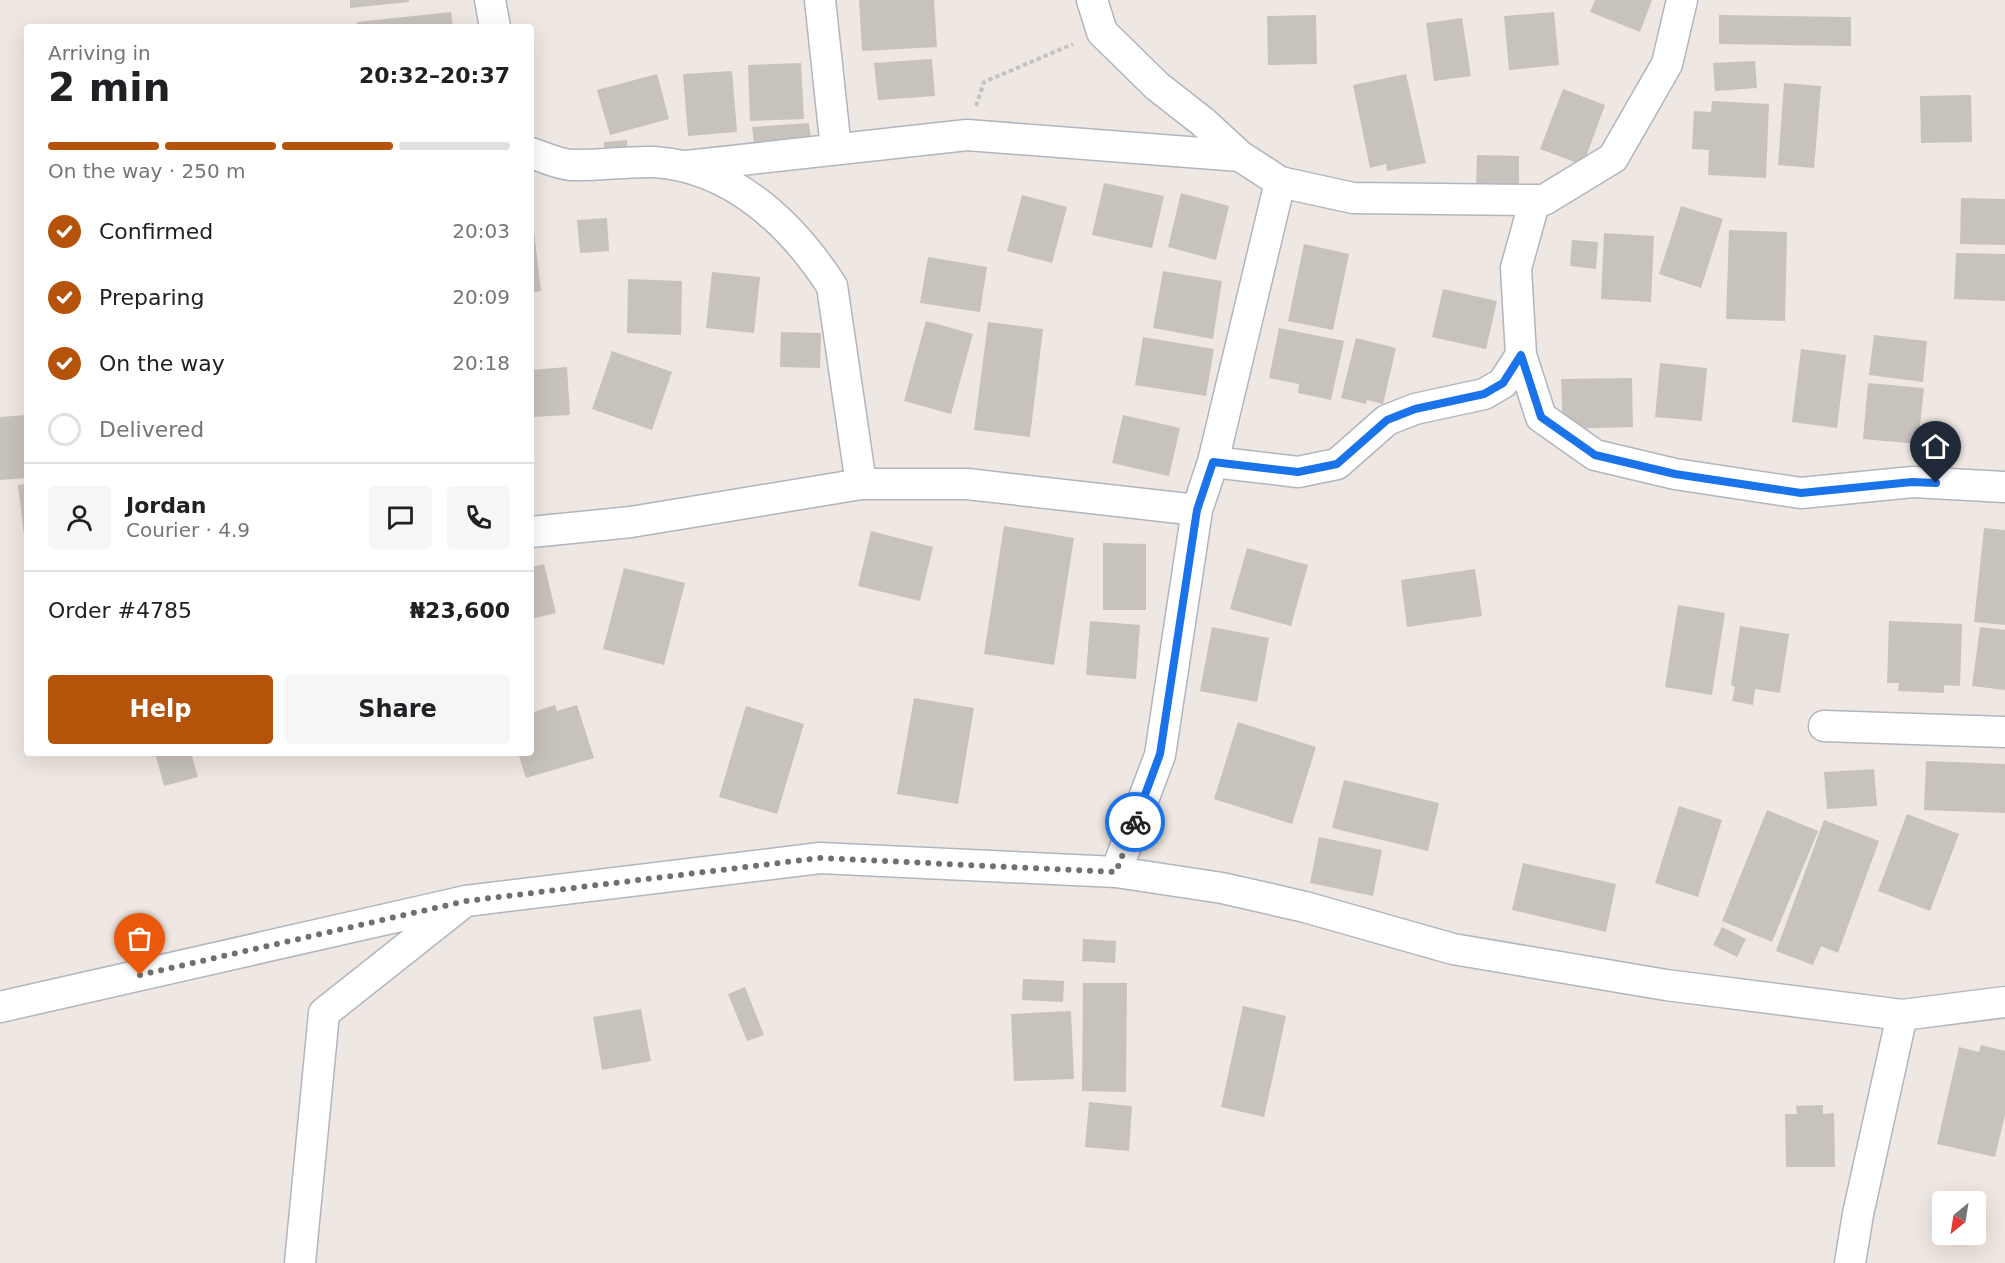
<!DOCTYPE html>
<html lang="en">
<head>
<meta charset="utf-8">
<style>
  :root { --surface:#fff; --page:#f6f6f6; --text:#202124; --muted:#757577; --line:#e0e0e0; --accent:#b45309 }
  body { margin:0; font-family:"DejaVu Sans",sans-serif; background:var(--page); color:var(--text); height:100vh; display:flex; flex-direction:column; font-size:22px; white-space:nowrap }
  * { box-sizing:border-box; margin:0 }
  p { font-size:20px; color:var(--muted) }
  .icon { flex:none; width:33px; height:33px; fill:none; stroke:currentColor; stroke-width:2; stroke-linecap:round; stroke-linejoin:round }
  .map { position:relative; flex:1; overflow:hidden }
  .side { position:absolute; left:24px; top:24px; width:510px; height:732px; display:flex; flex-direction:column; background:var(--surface); border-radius:6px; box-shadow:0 6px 24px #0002 }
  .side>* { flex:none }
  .needle { width:39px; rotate:210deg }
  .fabs { position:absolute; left:1932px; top:1191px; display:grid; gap:12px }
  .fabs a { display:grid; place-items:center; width:54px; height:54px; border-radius:6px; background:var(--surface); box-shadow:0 6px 24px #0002; font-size:30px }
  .pin { position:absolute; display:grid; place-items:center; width:51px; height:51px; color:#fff; margin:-62px -26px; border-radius:50% 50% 50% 0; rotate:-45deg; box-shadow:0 0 6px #0007 }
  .pin .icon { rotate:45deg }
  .courier { position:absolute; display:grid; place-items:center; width:60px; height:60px; margin:-30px; border:4px solid #1a73e8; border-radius:50%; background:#fff; color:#222; box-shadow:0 2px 8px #0007 }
  .overview em { font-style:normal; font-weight:700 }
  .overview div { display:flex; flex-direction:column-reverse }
  .overview { display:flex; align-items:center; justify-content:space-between; height:102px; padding:0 24px }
  h1 { font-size:39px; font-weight:700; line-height:45px }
  .bar { display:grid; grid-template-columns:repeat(4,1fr); gap:9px 6px; align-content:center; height:72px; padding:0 24px }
  .bar i { height:8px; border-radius:4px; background:var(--line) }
  .bar .selected { background:var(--accent) }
  .bar p { grid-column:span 4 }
  .line { display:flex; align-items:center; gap:15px; padding:0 24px; border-top:2px solid var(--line) }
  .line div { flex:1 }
  .round { display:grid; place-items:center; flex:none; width:63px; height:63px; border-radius:6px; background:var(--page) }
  ol { padding:0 24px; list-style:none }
  li { display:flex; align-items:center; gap:18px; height:66px }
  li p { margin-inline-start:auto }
  li .icon { padding:6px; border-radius:50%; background:var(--accent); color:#fff; stroke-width:4 }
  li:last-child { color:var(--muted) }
  li i { width:33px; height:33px; border:3px solid var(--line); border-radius:50% }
  .primary-button { display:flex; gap:12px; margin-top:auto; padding:12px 24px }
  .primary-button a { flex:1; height:69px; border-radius:6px; background:var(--accent); color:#fff; font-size:24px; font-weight:700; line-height:69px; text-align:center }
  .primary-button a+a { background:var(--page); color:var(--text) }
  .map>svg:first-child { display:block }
  .building { fill:#c8c2bc }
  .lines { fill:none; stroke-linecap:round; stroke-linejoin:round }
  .minor-casing { stroke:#b1b5bd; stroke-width:33 }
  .path { stroke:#c4c4c4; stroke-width:4; stroke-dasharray:4.5 3; stroke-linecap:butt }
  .minor { stroke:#fff; stroke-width:30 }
  .done { stroke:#726f6d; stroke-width:6; stroke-dasharray:0 10.8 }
  .route { stroke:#1a73e8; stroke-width:8 }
</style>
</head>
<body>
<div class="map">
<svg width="2005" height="1263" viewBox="0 0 2005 1263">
  <rect width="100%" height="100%" fill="#efe7e1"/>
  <path class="building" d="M 350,0 L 409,0 L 409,2 L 350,8 Z
    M 859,0 L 934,0 L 937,47 L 862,51 Z
    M 1595,0 L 1652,0 L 1640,32 L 1590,12 Z
    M 451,12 L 453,27 L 357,27 L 357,22 Z
    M 1554,12 L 1559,65 L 1509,70 L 1504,16 Z
    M 1316,15 L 1317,64 L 1268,65 L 1267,16 Z
    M 1719,15 L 1851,17 L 1851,46 L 1719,44 Z
    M 1462,18 L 1471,76 L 1434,81 L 1426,23 Z
    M 932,59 L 935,96 L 878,100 L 874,63 Z
    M 1755,61 L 1757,88 L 1715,91 L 1713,63 Z
    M 801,63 L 804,119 L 750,121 L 748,65 Z
    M 732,71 L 737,132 L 688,136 L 683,74 Z
    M 657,74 L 669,119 L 610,135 L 597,90 Z
    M 1406,74 L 1426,163 L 1387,171 L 1386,164 L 1370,168 L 1353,85 Z
    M 1784,83 L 1821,86 L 1814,168 L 1778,165 Z
    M 1563,89 L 1605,105 L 1583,165 L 1540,149 Z
    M 1971,95 L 1972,142 L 1921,143 L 1920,96 Z
    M 1712,101 L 1769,104 L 1766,178 L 1708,175 L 1709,150 L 1692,149 L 1694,111 L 1711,112 Z
    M 809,123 L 811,140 L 754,144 L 752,127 Z
    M 627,140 L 628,155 L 605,156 L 604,142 Z
    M 1477,155 L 1519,156 L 1519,194 L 1476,193 Z
    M 1104,183 L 1164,196 L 1152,248 L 1092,235 Z
    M 1181,193 L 1229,206 L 1216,260 L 1168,247 Z
    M 1022,195 L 1067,207 L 1052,263 L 1007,251 Z
    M 1961,198 L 2005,199 L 2005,245 L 1960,244 Z
    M 1681,206 L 1723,219 L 1701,288 L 1659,274 Z
    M 607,218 L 609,251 L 580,253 L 577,220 Z
    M 1729,230 L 1787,232 L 1785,321 L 1726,319 Z
    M 534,231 L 541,291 L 531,293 L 531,232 Z
    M 1604,233 L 1654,236 L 1651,302 L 1601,299 Z
    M 1572,240 L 1598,242 L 1596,269 L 1570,266 Z
    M 1304,244 L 1349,254 L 1333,330 L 1288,321 Z
    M 1956,253 L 2005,254 L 2005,301 L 1954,299 Z
    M 928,257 L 987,267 L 980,312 L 920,303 Z
    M 1163,271 L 1222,281 L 1213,339 L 1153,328 Z
    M 712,272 L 760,277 L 754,333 L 706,328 Z
    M 628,279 L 682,281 L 681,335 L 627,333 Z
    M 1443,289 L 1497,301 L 1486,349 L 1432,337 Z
    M 926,321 L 973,334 L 951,414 L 904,401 Z
    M 988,322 L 1043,329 L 1030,437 L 974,430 Z
    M 1279,328 L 1344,341 L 1331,400 L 1298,393 L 1299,384 L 1269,378 Z
    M 781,332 L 821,333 L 820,368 L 780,367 Z
    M 1874,335 L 1927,341 L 1923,382 L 1869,375 Z
    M 1143,337 L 1214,349 L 1206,396 L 1135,385 Z
    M 1356,338 L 1396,348 L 1383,404 L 1367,400 L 1366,404 L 1341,398 Z
    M 1801,349 L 1846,355 L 1837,428 L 1792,422 Z
    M 612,351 L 672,372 L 652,430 L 592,409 Z
    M 1660,363 L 1707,368 L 1702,421 L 1655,417 Z
    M 567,367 L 570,415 L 531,417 L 531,370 Z
    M 1632,378 L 1633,427 L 1563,429 L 1561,379 Z
    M 1868,383 L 1924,388 L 1918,444 L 1863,439 Z
    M 27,415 L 27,478 L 0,480 L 0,417 Z
    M 1123,415 L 1180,428 L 1169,476 L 1112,463 Z
    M 27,484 L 27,535 L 24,536 L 18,485 Z
    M 1004,526 L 1074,538 L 1054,665 L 984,654 Z
    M 1984,528 L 2005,530 L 2005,625 L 1974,622 Z
    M 871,531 L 933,547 L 920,601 L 858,586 Z
    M 1103,543 L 1146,544 L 1146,610 L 1103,610 Z
    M 1247,548 L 1308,565 L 1291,626 L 1230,609 Z
    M 544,564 L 556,613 L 531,619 L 531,567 Z
    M 624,568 L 685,583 L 664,665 L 603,649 Z
    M 1475,569 L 1482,616 L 1407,627 L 1401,580 Z
    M 1678,605 L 1725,613 L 1712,695 L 1665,687 Z
    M 1090,621 L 1140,625 L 1136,679 L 1086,675 Z
    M 1889,621 L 1962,624 L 1960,686 L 1944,685 L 1944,693 L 1898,691 L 1899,683 L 1887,683 Z
    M 1740,626 L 1789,634 L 1780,693 L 1755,689 L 1753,705 L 1732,701 L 1735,687 L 1731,685 Z
    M 1212,627 L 1269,638 L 1257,702 L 1200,691 Z
    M 1980,627 L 2005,630 L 2005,690 L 1972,686 Z
    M 914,698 L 974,708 L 958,804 L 897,794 Z
    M 555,705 L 557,711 L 577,705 L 594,758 L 526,778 L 518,753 L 531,753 L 531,713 Z
    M 746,706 L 804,724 L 777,814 L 719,797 Z
    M 1238,722 L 1316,747 L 1292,824 L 1214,799 Z
    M 155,753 L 191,753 L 198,777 L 164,786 Z
    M 1926,761 L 2005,764 L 2005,813 L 1924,810 Z
    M 1874,769 L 1877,806 L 1827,809 L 1824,772 Z
    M 1344,780 L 1439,803 L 1428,851 L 1332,828 Z
    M 1679,806 L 1722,820 L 1698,897 L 1655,883 Z
    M 1767,810 L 1818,831 L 1772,942 L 1722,921 Z
    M 1907,814 L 1959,834 L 1930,911 L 1878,891 Z
    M 1824,820 L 1879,841 L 1838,953 L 1821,946 L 1813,965 L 1776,951 Z
    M 1319,837 L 1382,850 L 1373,896 L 1310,883 Z
    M 1523,863 L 1616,884 L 1606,932 L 1512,910 Z
    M 1722,927 L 1746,939 L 1737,957 L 1713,945 Z
    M 1083,939 L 1116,941 L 1115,963 L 1082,961 Z
    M 1023,979 L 1064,981 L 1063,1002 L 1022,1000 Z
    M 1083,983 L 1127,983 L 1126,1092 L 1082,1091 Z
    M 745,987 L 764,1035 L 747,1041 L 728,994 Z
    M 1243,1006 L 1286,1016 L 1264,1117 L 1221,1107 Z
    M 641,1009 L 651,1061 L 602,1070 L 593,1017 Z
    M 1071,1011 L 1074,1079 L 1014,1081 L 1011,1014 Z
    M 1981,1045 L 2005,1051 L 2005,1115 L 1995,1157 L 1937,1144 L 1959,1047 L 1979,1052 Z
    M 1089,1102 L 1132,1106 L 1129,1151 L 1085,1147 Z
    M 1823,1105 L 1823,1114 L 1834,1113 L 1835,1167 L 1786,1167 L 1785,1114 L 1797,1114 L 1796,1106 Z"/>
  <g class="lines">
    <g class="minor-casing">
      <path id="minor" d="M 490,0 L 495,27
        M 820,0 L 836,149
        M 1092,0 L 1102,32 L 1157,86 L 1203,122 L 1240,156 L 1280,182 L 1353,198 L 1535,200 L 1544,200 L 1613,158 L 1667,64 L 1682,0
        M 531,153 C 544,157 558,164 571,165 C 598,166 626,161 654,162 C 732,167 791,223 832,286 L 861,484
        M 687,166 L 967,135 L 1240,156
        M 1535,200 L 1516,268 L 1521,355 L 1541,417 L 1595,455 L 1675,474 L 1801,493 L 1913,482 L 2005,487
        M 1213,462 L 1298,472 L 1337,464 L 1387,420 L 1415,409 L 1484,394 L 1503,383 L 1521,355
        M 531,532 L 631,522 L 861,484 L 967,484 L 1197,510 L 1213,462 L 1280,182
        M 1824,726 L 2005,732
        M 1116,872 L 1160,755 L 1197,510
        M 0,1007 L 466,901 L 820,858 L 1116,872 L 1222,888 L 1305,907 L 1453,949 L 1666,985 L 1902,1015 L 2005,1002
        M 300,1263 L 324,1013 L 459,906
        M 1850,1263 L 1858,1214 L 1902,1015"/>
    </g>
    <path class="path" d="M 976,106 L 984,82 L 1073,44"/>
    <use href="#minor" class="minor"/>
  </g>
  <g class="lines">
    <path class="done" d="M 140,975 L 466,901 L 820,858 L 1116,872 L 1135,822"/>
    <path class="route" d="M 1135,822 L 1160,754 L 1197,510 L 1213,462 L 1298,472 L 1337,464 L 1387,420 L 1415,409 L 1484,394 L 1503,383 L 1521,355 L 1541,417 L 1595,455 L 1675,474 L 1801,493 L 1912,482 L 1936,483"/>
  </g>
</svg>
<div class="fabs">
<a><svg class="needle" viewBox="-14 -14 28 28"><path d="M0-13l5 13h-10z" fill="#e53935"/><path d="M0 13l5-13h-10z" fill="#757577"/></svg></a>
</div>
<div class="pin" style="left:140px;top:975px;background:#ea580c"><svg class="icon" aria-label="bag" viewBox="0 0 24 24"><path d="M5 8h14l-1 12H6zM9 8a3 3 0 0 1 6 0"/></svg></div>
<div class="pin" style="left:1936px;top:483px;background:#1f2937"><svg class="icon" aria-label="home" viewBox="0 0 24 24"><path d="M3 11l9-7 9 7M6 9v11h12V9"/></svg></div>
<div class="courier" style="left:1135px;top:822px"><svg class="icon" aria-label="bike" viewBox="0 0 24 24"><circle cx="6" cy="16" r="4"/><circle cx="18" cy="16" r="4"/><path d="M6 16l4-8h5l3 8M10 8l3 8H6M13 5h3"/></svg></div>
<section class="side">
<div class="overview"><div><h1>2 min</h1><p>Arriving in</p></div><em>20:32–20:37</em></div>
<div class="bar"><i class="selected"></i><i class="selected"></i><i class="selected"></i><i></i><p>On the way · 250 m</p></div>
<ol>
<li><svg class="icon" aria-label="check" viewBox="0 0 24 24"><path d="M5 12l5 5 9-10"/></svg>Confirmed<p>20:03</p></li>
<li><svg class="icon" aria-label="check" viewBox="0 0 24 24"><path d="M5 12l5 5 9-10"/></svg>Preparing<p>20:09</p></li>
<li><svg class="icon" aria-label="check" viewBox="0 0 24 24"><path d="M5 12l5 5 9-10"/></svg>On the way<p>20:18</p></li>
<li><i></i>Delivered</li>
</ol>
<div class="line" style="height:108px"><a class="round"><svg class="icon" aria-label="person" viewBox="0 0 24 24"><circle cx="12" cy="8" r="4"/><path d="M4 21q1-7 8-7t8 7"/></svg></a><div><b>Jordan</b><p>Courier · 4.9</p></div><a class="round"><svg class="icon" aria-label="chat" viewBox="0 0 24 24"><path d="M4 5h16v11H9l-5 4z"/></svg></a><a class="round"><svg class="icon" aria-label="phone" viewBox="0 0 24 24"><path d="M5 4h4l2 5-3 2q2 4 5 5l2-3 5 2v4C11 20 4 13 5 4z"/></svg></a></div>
<div class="line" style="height:78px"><div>Order #4785</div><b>₦23,600</b></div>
<div class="primary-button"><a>Help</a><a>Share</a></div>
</section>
</div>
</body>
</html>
